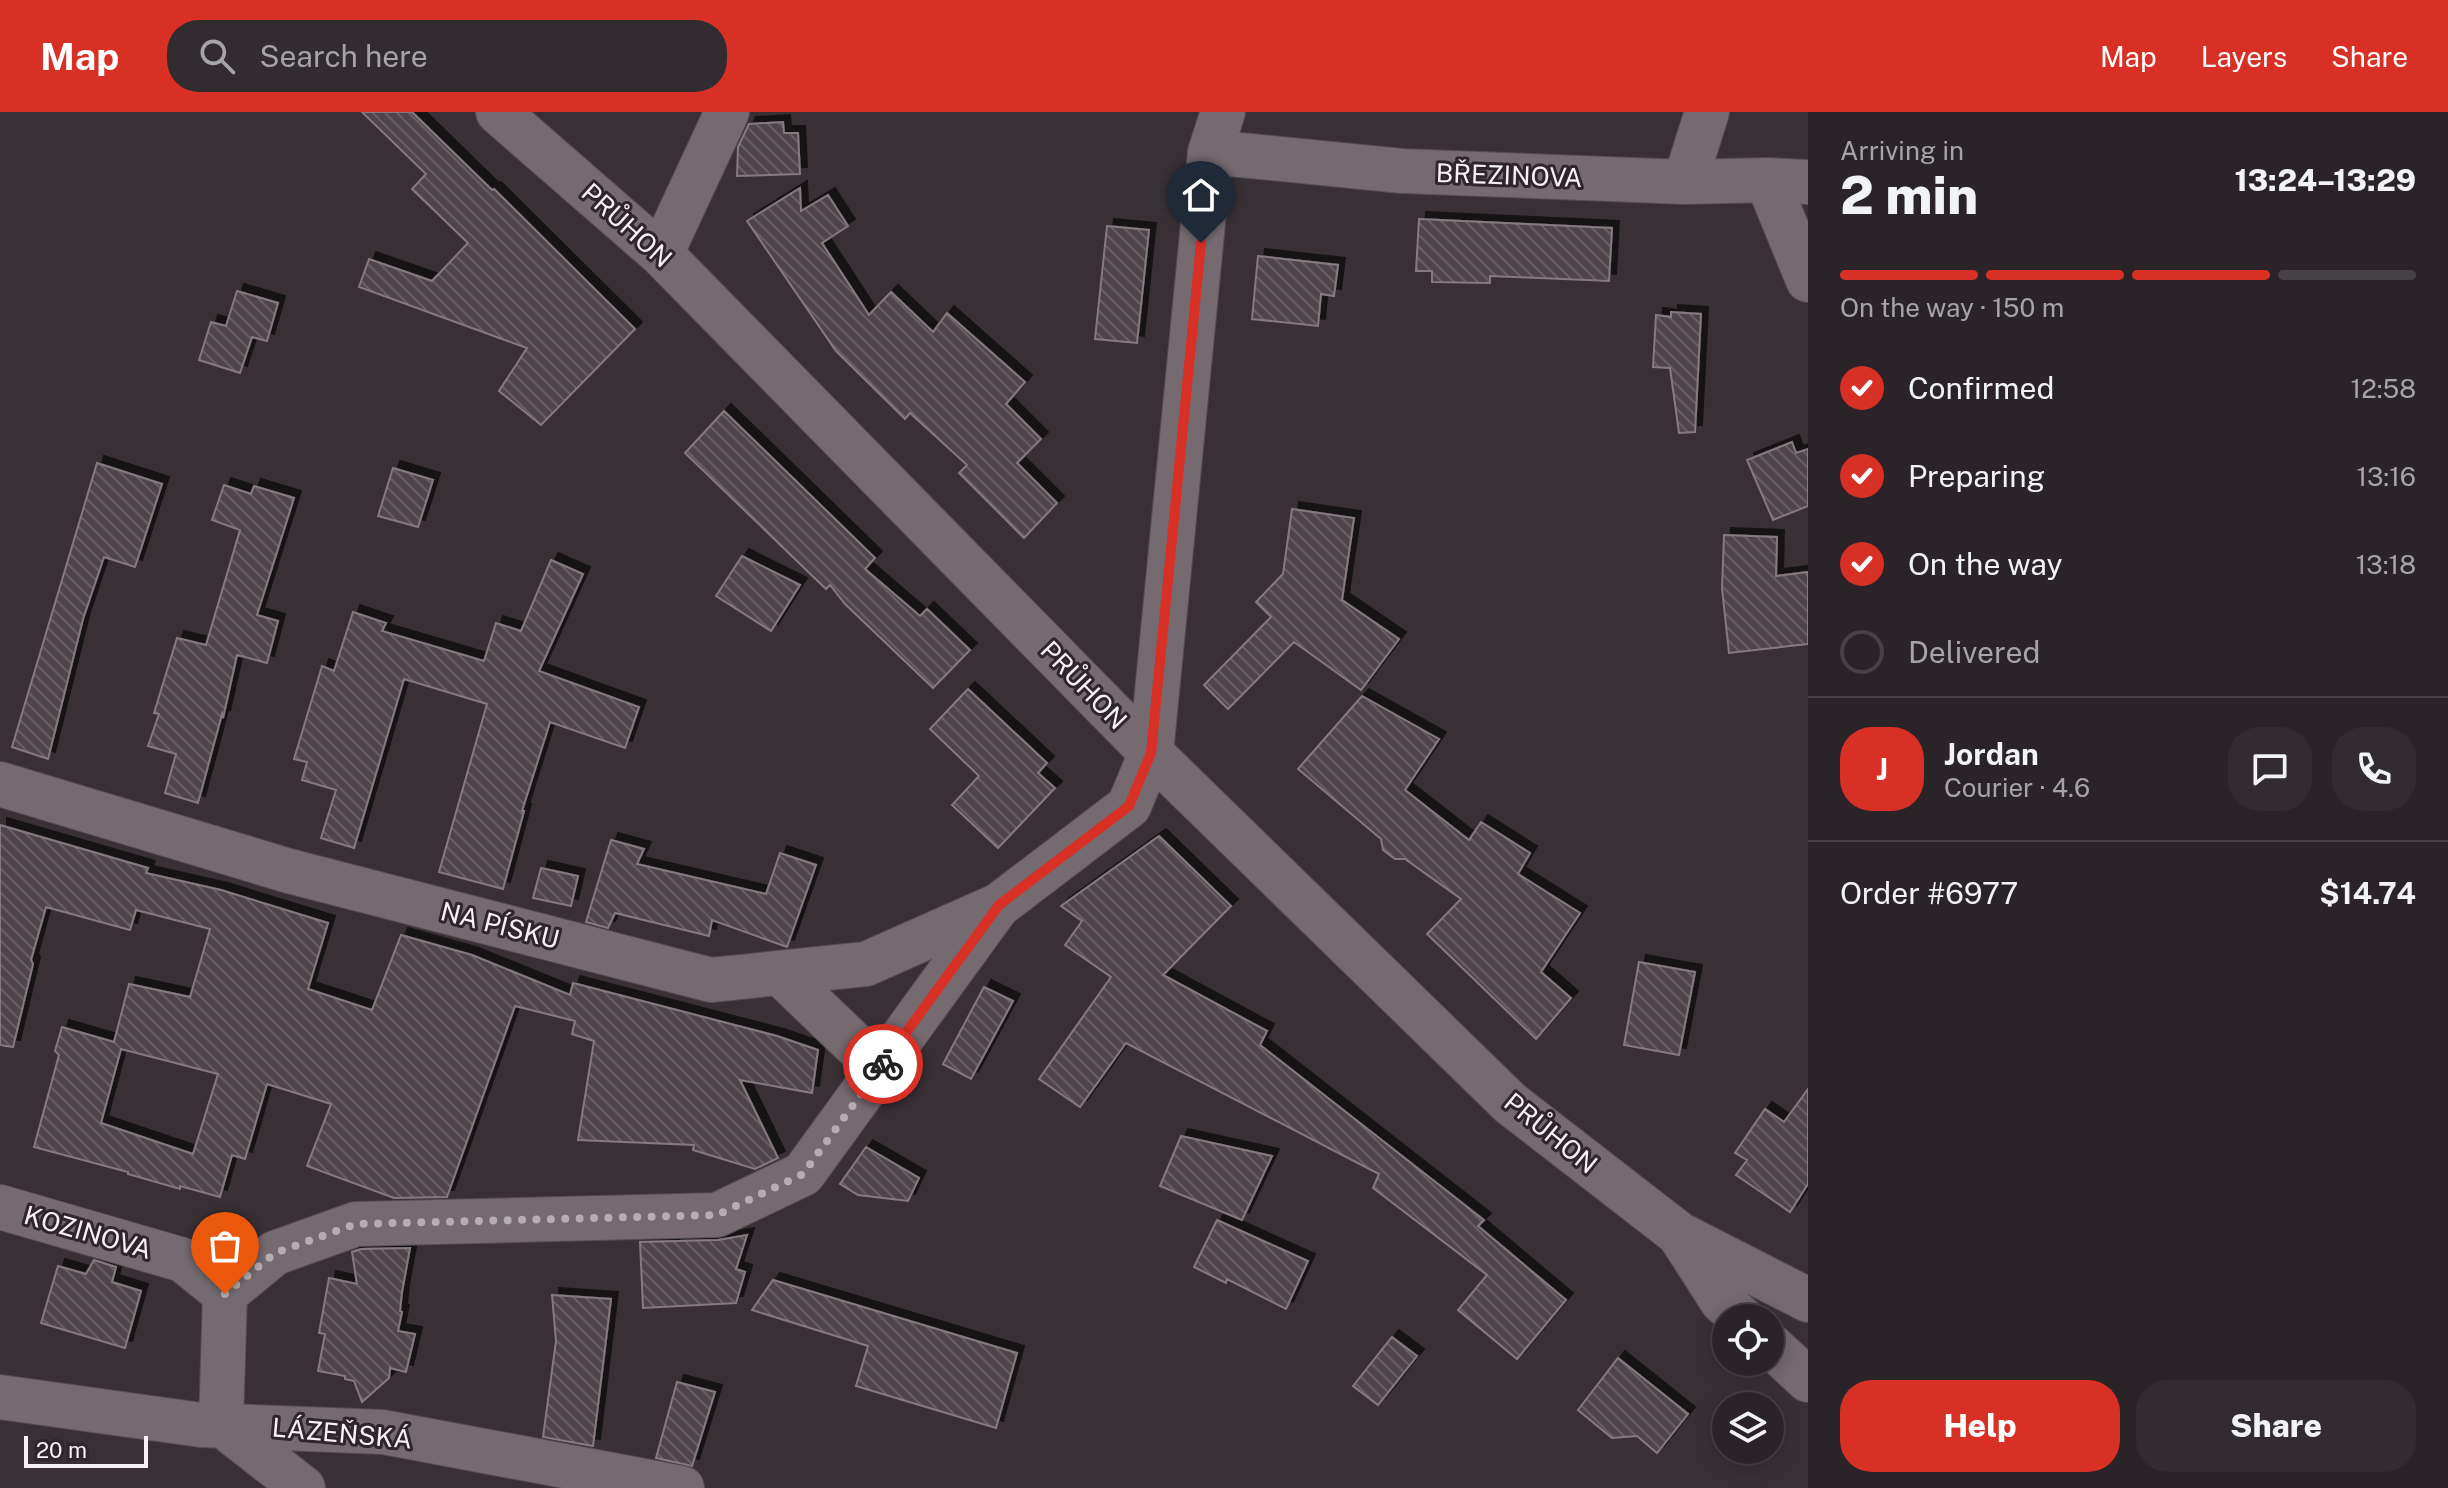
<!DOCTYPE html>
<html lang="en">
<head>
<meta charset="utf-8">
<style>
  :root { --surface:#2a2428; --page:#322c30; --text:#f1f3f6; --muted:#a5a4a8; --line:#464145; --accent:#d93025 }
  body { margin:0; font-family:"Public Sans",sans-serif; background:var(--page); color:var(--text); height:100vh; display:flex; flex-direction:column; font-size:30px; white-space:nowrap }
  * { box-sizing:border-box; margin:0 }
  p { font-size:26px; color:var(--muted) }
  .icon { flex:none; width:44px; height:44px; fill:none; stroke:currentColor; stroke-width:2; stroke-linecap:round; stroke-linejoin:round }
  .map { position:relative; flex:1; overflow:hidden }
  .details { display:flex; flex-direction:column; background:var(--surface); width:640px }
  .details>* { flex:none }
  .buttons { position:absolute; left:1712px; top:1192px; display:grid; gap:16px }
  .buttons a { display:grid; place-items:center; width:72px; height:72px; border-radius:50%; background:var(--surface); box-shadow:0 4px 20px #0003,0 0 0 2px var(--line); font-size:40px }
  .scale { position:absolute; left:24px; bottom:20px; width:124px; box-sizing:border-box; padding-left:8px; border:4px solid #f6f1f4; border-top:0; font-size:22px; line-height:28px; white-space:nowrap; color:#f6f1f4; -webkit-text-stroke:6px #2e262b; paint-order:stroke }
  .pin { position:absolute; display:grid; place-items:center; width:68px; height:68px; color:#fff; margin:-82px -34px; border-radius:50% 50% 50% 0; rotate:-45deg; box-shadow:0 0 8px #0007 }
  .pin .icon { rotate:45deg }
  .courier { position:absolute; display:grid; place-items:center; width:80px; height:80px; margin:-40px; border:6px solid #d93025; border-radius:50%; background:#fff; color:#222; box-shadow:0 2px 10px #0007 }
  .head em { font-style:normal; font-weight:800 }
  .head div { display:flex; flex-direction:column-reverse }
  .head { display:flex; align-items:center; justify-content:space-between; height:136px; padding:0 32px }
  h1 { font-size:52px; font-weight:800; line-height:60px }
  .bar { display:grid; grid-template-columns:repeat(4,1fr); gap:12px 8px; align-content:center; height:96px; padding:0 32px }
  .bar i { height:10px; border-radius:6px; background:var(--line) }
  .bar .selected { background:var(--accent) }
  .bar p { grid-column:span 4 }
  .line { display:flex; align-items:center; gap:20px; padding:0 32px; border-top:2px solid var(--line) }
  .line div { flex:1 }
  .round { display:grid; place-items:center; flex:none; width:84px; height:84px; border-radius:32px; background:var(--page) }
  ol { padding:0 32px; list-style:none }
  li { display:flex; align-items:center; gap:24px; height:88px }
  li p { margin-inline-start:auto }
  li .icon { padding:8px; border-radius:50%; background:var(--accent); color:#fff; stroke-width:4 }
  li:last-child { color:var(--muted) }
  li i { width:44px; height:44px; border:4px solid var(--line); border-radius:50% }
  .cta { display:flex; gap:16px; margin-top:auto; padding:16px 32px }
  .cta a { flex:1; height:92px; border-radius:32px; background:var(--accent); color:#fff; font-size:32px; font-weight:800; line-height:92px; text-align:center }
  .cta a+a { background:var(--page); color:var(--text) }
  header { display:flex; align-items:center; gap:48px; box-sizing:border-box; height:112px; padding:0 40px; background:var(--accent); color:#fff }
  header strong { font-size:38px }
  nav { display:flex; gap:44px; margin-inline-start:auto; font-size:28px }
  .search { width:560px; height:72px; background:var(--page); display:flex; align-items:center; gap:20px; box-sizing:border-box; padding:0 28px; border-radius:32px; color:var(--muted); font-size:30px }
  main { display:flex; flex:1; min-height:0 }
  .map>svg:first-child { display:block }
  .building { fill:url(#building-back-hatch); stroke:#847a80; stroke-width:2; fill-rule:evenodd; filter:url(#shadow) }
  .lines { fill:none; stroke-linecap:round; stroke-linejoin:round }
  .minor-casing { stroke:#534c51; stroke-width:46 }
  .minor { stroke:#746a70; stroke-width:44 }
  .done { stroke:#b4adb1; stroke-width:8; stroke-dasharray:0 14.4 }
  .route { stroke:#d93025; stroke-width:10 }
  .labels { text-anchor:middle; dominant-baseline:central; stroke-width:6; stroke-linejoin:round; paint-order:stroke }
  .street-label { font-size:26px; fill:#f6f1f4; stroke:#2e262b }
</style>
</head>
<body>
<header>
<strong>Map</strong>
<div class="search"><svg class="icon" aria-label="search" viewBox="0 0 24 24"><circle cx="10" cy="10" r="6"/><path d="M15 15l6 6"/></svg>Search here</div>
<nav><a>Map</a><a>Layers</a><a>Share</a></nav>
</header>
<main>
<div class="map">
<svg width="1808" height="1376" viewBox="0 0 1808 1376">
  <defs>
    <pattern id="building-back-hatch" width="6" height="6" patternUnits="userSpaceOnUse" patternTransform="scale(2)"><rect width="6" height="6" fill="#4e444a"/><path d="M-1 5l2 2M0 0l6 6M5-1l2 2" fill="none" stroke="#685f65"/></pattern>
    <filter id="shadow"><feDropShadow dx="7" dy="-7" stdDeviation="0" flood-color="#0009"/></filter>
  </defs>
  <rect width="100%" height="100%" fill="#383035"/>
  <path class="building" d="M 362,0 L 412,0 L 492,78 L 494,77 L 635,217 L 541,313 L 499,279 L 527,236 L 359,175 L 369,147 L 432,169 L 468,131 L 412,77 L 426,62 Z
    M 783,10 L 784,21 L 798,21 L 800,62 L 737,64 L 738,35 L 749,12 Z
    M 800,76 L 801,99 L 828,83 L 848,114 L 822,131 L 869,203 L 891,180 L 933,220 L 947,201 L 1025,270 L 1006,292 L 1041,327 L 1017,351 L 1057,391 L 1024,426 L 959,361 L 967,353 L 910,301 L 905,307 L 836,239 L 747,109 Z
    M 1419,107 L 1612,116 L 1609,169 L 1490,164 L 1490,171 L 1432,170 L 1432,159 L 1416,159 Z
    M 1107,114 L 1149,118 L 1137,231 L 1095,227 Z
    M 1258,144 L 1338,153 L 1334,184 L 1321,182 L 1318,214 L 1252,207 Z
    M 237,179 L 278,191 L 267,229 L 252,225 L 240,261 L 199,248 L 211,210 L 226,214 Z
    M 1671,200 L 1701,202 L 1695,320 L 1679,321 L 1670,256 L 1653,255 L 1656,203 L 1671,205 Z
    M 724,299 L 875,446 L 865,457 L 920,504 L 927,497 L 970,538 L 933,576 L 845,492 L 830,473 L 826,477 L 685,341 Z
    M 1792,330 L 1796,341 L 1808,337 L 1808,394 L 1773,408 L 1747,348 Z
    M 97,351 L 162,372 L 135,455 L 104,445 L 83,507 L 48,647 L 12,635 Z
    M 393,356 L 433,368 L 418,415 L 378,404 Z
    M 224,373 L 251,382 L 254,374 L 294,386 L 257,503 L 278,509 L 267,551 L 237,543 L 223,606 L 222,602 L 198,691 L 165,681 L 176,642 L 148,634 L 159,602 L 154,601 L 177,526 L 206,533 L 240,418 L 212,408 Z
    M 1292,397 L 1354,406 L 1342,488 L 1399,527 L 1361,578 L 1294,530 L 1228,597 L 1204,573 L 1271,505 L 1256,490 L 1283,462 Z
    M 1724,423 L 1777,425 L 1776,464 L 1808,460 L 1808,532 L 1729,541 L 1722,476 Z
    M 742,444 L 800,473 L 771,519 L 716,484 Z
    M 551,448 L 583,462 L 539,559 L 639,595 L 625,636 L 550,610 L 522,699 L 524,699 L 503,777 L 439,760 L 487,592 L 404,567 L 354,736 L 321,726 L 336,678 L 302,668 L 307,650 L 294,647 L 322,554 L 334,559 L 353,500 L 386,511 L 382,519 L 484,549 L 496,511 L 521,519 Z
    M 968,577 L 1047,651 L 1038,661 L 1055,676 L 998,736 L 952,693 L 979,664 L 930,617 Z
    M 1362,584 L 1439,627 L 1405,678 L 1469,728 L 1481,710 L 1530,741 L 1518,762 L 1580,801 L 1541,860 L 1571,886 L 1536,927 L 1427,822 L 1461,787 L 1405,747 L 1395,747 L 1383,738 L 1381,727 L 1298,657 Z
    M 0,713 L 148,756 L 146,761 L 221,778 L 328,811 L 308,877 L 372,898 L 401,823 L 472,843 L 570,883 L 573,871 L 777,924 L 818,938 L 812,981 L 740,968 L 778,1046 L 755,1057 L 693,1038 L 694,1033 L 578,1028 L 594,929 L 572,922 L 575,909 L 515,894 L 447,1085 L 394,1086 L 307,1054 L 331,992 L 267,972 L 245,1047 L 232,1043 L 220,1085 L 180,1074 L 180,1077 L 128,1062 L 128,1060 L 34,1035 L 59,943 L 55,939 L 62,915 L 114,930 L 129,872 L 190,885 L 210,817 L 136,798 L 130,818 L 46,795 L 31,848 L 33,852 L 13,935 L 0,933 ZM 121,937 L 218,962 L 193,1042 L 101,1011 Z
    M 1159,724 L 1231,794 L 1163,863 L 1267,919 L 1260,933 L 1484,1108 L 1478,1114 L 1566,1188 L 1517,1247 L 1458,1198 L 1487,1163 L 1373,1076 L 1379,1062 L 1126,931 L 1080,995 L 1039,967 L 1111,865 L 1065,833 L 1082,809 L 1061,794 Z
    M 611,728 L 644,737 L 637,752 L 766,782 L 780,741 L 816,753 L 787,835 L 712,808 L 709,824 L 615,801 L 608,816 L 586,810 Z
    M 541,756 L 578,764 L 571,794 L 533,786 Z
    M 1639,850 L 1695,860 L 1679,943 L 1624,933 Z
    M 984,875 L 1013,889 L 971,967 L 943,952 Z
    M 1808,977 L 1808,1072 L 1790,1100 L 1736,1063 L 1747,1048 L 1735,1041 L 1765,997 L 1784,1010 Z
    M 1181,1024 L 1272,1044 L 1242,1108 L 1160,1074 Z
    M 866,1035 L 919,1066 L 908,1089 L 858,1083 L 840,1072 Z
    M 1217,1108 L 1308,1149 L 1286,1197 L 1227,1167 L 1226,1171 L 1194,1155 Z
    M 747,1123 L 736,1157 L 745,1160 L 736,1191 L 643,1196 L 640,1130 L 718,1128 Z
    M 410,1136 L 402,1180 L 400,1199 L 402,1200 L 398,1219 L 415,1222 L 406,1260 L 390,1256 L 389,1266 L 362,1290 L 354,1269 L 345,1267 L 345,1264 L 318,1259 L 325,1222 L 319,1221 L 329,1166 L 357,1172 L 352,1140 L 361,1137 Z
    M 94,1148 L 116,1155 L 112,1170 L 141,1179 L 125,1236 L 41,1211 L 58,1154 L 86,1162 Z
    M 773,1168 L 1017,1241 L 996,1316 L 856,1274 L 868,1234 L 752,1198 Z
    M 552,1183 L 611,1187 L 593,1334 L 543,1325 L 556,1229 Z
    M 1392,1225 L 1417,1244 L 1378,1293 L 1353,1274 Z
    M 1618,1246 L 1688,1302 L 1657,1341 L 1637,1324 L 1612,1326 L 1578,1298 Z
    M 677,1270 L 715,1280 L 692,1354 L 656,1346 Z"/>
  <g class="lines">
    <g class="minor-casing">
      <path id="minor" d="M 498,0 L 661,142 L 1151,641 L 1510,991 L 1679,1122 L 1722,1189 L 1741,1206
        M 1210,40 L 1402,59 L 1685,70 L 1767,68 L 1808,70
        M 1767,68 L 1808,168
        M 1685,70 L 1707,0
        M 661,142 L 727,0
        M 0,672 L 289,759 L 711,868 L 866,852 L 999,793 L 1129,694 L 1151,641 L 1210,40 L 1223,0
        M 780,861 L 880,957
        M 0,1095 L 183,1148 L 225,1182 L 221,1312
        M 1681,1123 L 1808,1188
        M 225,1182 L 275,1141 L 356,1112 L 717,1103 L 803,1062 L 997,795
        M 1770,1233 L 1808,1268
        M 0,1285 L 201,1313 L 383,1320 L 682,1376
        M 221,1312 L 303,1376"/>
    </g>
    <use href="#minor" class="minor"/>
  </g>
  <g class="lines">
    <path class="done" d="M 225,1182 L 275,1141 L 356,1112 L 717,1103 L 803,1062 L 883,952"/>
    <path class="route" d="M 883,952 L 999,793 L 1129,694 L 1151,641 L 1201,131"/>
  </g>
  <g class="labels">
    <g class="street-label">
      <text transform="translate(1509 63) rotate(2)">BŘEZINOVA</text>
      <text transform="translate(627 113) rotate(42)">PRŮHON</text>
      <text transform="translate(1084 573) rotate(46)">PRŮHON</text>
      <text transform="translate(500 813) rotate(14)">NA PÍSKU</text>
      <text transform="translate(1551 1021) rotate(39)">PRŮHON</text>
      <text transform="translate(88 1120) rotate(16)">KOZINOVA</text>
      <text transform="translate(342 1321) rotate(5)">LÁZEŇSKÁ</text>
    </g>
  </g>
</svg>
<div class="buttons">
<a><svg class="icon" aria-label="locate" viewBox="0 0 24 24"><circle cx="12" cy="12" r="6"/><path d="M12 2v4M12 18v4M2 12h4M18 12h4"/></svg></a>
<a><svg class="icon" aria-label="layers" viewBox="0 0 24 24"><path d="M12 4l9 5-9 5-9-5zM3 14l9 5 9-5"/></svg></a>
</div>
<div class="scale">20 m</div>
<div class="pin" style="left:225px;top:1182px;background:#ea580c"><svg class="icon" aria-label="bag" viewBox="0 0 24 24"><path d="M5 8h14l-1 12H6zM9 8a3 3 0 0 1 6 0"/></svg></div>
<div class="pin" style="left:1201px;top:131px;background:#1f2937"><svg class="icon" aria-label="home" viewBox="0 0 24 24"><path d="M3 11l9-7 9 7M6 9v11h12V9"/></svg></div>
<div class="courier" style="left:883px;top:952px"><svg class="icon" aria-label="bike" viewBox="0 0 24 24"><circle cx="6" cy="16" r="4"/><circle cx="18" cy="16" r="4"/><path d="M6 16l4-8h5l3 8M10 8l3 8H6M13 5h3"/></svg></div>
</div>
<section class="details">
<div class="head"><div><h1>2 min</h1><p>Arriving in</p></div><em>13:24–13:29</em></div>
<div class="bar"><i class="selected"></i><i class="selected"></i><i class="selected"></i><i></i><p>On the way · 150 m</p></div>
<ol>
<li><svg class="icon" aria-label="check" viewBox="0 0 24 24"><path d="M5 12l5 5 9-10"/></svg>Confirmed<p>12:58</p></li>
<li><svg class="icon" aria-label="check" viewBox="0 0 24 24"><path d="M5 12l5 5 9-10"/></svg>Preparing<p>13:16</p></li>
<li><svg class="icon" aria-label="check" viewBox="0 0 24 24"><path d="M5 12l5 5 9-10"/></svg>On the way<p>13:18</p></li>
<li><i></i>Delivered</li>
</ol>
<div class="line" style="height:144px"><b class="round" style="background:var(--accent);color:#fff">J</b><div><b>Jordan</b><p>Courier · 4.6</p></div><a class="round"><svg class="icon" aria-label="chat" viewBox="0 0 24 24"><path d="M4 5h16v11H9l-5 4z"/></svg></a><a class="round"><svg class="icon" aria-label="phone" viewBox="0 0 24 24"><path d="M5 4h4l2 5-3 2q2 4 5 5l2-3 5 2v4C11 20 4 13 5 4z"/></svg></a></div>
<div class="line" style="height:104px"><div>Order #6977</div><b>$14.74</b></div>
<div class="cta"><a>Help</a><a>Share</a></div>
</section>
</main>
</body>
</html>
